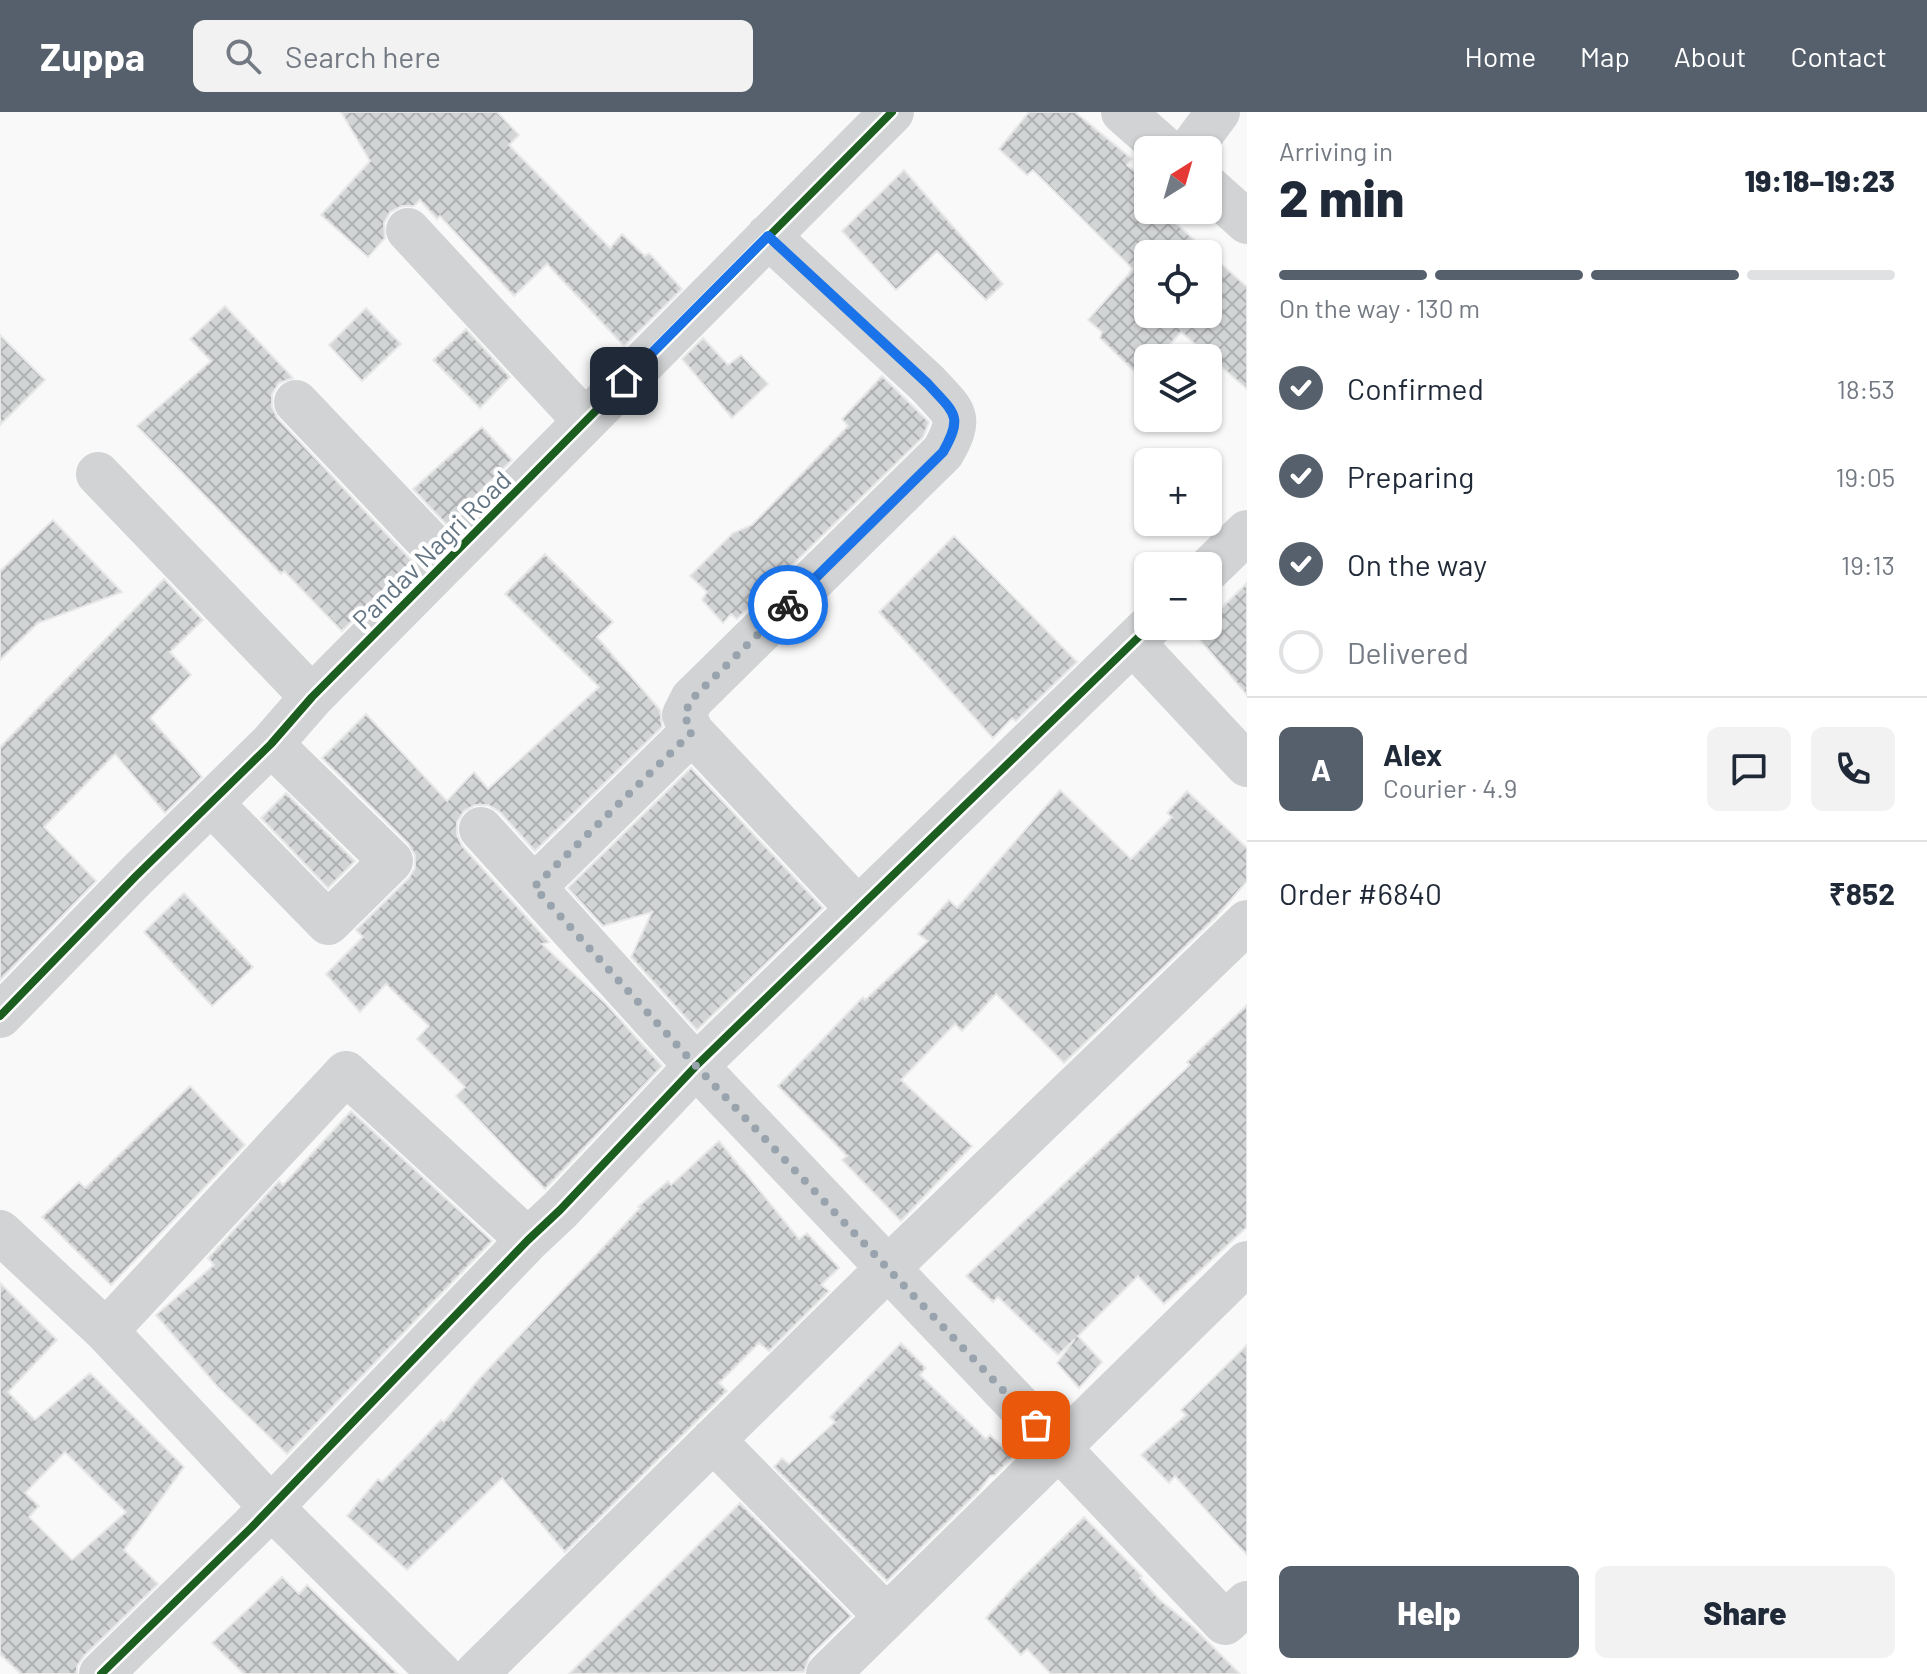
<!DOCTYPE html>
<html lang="en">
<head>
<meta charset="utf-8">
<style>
  :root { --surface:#fff; --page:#f2f2f3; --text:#1f2937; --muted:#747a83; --line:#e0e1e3; --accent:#55606c }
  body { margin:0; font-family:Barlow,sans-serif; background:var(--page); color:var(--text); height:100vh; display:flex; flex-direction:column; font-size:30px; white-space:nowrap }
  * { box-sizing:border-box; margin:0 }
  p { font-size:26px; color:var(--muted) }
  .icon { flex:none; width:44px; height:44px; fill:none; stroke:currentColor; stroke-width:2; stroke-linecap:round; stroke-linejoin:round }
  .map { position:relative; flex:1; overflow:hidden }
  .details { display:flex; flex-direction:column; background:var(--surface); width:680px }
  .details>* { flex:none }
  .needle { width:52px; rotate:37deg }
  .buttons { position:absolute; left:1134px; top:24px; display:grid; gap:16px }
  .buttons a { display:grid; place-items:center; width:88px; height:88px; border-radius:12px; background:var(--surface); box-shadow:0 2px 6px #0004; font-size:40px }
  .pin { position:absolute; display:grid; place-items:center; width:68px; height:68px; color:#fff; margin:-34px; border-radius:16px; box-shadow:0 4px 12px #0006 }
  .courier { position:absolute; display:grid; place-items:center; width:80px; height:80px; margin:-40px; border:6px solid #1a73e8; border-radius:50%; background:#fff; color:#222; box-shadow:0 2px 10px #0007 }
  .overview em { font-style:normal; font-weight:800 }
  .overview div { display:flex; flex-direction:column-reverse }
  .overview { display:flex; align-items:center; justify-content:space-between; height:136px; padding:0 32px }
  h1 { font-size:52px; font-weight:800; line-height:60px }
  .bar { display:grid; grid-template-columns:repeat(4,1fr); gap:12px 8px; align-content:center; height:96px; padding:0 32px }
  .bar i { height:10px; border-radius:6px; background:var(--line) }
  .bar .current { background:var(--accent) }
  .bar p { grid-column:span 4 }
  .line { display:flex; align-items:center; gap:20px; padding:0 32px; border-top:2px solid var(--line) }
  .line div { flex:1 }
  .round { display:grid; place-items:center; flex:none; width:84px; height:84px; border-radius:12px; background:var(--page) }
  ol { padding:0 32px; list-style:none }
  li { display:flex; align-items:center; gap:24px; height:88px }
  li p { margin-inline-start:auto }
  li .icon { padding:8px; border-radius:50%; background:var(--accent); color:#fff; stroke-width:4 }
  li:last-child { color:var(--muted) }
  li i { width:44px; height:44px; border:4px solid var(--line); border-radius:50% }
  .primary-button { display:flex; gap:16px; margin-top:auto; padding:16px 32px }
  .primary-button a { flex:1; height:92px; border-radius:12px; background:var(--accent); color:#fff; font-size:32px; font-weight:800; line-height:92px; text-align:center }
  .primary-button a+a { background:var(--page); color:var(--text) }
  header { display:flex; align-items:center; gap:48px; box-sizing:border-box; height:112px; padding:0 40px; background:var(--accent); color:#fff }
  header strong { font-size:38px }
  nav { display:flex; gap:44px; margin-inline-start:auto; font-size:28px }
  .search { width:560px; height:72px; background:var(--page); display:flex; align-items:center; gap:20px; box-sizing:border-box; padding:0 28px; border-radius:12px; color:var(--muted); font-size:30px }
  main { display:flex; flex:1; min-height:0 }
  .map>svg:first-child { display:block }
  .building { fill:url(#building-cross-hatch); stroke:#e8e8e8; stroke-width:2; fill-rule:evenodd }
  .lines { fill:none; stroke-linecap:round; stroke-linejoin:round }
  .minor { stroke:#d1d3d4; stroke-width:44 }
  .cycleway-casing { stroke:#fff; stroke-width:13 }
  .cycleway { stroke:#1b5e20; stroke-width:8 }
  .done { stroke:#98a3ad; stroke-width:8; stroke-dasharray:0 14.4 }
  .route { stroke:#1a73e8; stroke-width:10 }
  .labels { text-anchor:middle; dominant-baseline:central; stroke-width:8; stroke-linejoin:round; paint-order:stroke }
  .street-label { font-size:26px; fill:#647584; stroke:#fff }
</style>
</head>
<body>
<header>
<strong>Zuppa</strong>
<div class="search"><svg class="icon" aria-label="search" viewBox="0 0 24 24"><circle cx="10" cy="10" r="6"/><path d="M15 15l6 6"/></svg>Search here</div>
<nav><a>Home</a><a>Map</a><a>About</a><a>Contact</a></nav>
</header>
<main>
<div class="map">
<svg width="1247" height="1562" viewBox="0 0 1247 1562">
  <defs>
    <pattern id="building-cross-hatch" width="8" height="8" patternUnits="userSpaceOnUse" patternTransform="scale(2)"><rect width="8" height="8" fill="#d2d4d5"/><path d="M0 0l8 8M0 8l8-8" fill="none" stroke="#aeb1b2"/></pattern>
  </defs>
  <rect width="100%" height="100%" fill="#f9f9f9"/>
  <path class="building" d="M 341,0 L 497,0 L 519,23 L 509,33 L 610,136 L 622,122 L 645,144 L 649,141 L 682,177 L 624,234 L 547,152 L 514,184 L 440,104 L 437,107 L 420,88 L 414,94 L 402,94 L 390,100 L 384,111 L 385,126 L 368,145 L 321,103 L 370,49 Z
    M 1029,0 L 1075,0 L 1132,47 L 1127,53 L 1148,70 L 1148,98 L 1161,98 L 1247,175 L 1247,277 L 1181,220 L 1158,246 L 1148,246 L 1148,257 L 1141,266 L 1100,226 L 1102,220 L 1088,208 L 1133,157 L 1033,58 L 1027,63 L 999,37 ZM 1148,142 L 1208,142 L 1208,202 L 1148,202 Z
    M 904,58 L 1003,172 L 986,188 L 937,139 L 896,178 L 842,119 Z
    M 225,194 L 293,266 L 279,271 L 272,282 L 272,295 L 278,307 L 412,449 L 342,519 L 284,459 L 281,462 L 137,314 L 211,249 L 190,227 Z
    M 366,196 L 401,232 L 362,269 L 329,233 Z
    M 466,217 L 510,265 L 480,296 L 433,248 Z
    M 0,223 L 45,268 L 0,313 Z
    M 703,226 L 728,253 L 741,243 L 768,272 L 732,306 L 682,247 Z
    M 882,264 L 929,310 L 923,325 L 737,507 L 731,502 L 723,511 L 702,488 L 707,480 L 690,464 L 733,421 L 752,413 L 848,314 L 842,307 Z
    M 482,315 L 512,348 L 447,413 L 413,377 Z
    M 53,408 L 122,480 L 38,511 L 0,548 L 0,459 Z
    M 954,424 L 1077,550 L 1016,609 L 1012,606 L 993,626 L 879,500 Z
    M 545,442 L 613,510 L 597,525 L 660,598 L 662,615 L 535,739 L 500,700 L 488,693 L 475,693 L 464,699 L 457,710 L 457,723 L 462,734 L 549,830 L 542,832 L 605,891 L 662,954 L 545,1077 L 456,984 L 465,975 L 417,927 L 429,914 L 386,872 L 360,900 L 326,862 L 363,825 L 356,818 L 409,766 L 415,756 L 415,743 L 408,731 L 322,646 L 366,602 L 447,689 L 474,660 L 488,677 L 599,575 L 505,482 Z
    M 164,467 L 203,508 L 170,540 L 191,563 L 150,606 L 202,665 L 165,701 L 115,642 L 44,715 L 96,769 L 0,868 L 0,635 Z
    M 1247,471 L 1247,583 L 1195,522 L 1203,514 L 1208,514 L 1208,509 Z
    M 691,656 L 823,796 L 697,918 L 631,845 L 652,800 L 603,814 L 568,776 Z
    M 1060,678 L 1131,747 L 1172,705 L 1167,701 L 1187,679 L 1247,736 L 1247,769 L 1216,805 L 1064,951 L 996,882 L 962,919 L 955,912 L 901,968 L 972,1034 L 901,1109 L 842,1048 L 847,1044 L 778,974 L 863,885 L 865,888 L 928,829 L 918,822 L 949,788 L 957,796 Z
    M 286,681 L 355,749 L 328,776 L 261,706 Z
    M 184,781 L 253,855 L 212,894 L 144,820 Z
    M 1247,893 L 1247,1115 L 1164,1192 L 1138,1164 L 1078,1224 L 1102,1250 L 1079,1276 L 1057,1251 L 1075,1227 L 1058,1243 L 998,1185 L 993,1190 L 966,1164 L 1190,953 L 1187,950 Z
    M 190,974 L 245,1033 L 111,1173 L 42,1105 L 79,1070 L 85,1076 Z
    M 351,999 L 492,1129 L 287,1342 L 217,1274 L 156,1203 L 214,1153 L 208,1146 L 279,1069 L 283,1073 Z
    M 719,1029 L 799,1127 L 807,1121 L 839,1156 L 821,1173 L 829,1179 L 769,1239 L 759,1231 L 719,1271 L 727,1279 L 565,1440 L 502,1366 L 407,1458 L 347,1404 L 378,1367 L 382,1370 L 441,1308 L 444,1310 L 479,1267 L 640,1096 L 638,1095 L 668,1069 L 671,1073 Z
    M 0,1171 L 57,1228 L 8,1280 L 35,1308 L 90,1261 L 184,1355 L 124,1438 L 158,1472 L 84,1544 L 77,1554 L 77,1562 L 21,1562 L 0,1542 ZM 65,1340 L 126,1400 L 72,1448 L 29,1405 L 39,1394 L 25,1381 Z
    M 901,1231 L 926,1256 L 920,1263 L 986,1327 L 990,1323 L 1013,1345 L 995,1363 L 990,1364 L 979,1379 L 887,1469 L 774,1355 L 782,1346 L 789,1352 L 835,1310 L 830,1305 Z
    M 1247,1233 L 1247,1443 L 1175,1364 L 1169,1371 L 1141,1343 L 1186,1303 L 1181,1298 Z
    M 740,1391 L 851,1504 L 810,1544 L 804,1560 L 569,1562 Z
    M 1084,1405 L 1142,1464 L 1140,1466 L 1160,1488 L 1193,1515 L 1240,1562 L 1051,1562 L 1027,1537 L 1021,1543 L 986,1506 L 1017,1471 Z
    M 282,1465 L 299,1482 L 307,1473 L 398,1562 L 244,1562 L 212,1531 Z"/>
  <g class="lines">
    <path class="minor" d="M 1123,0 L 1166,38
      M 1190,38 L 1218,0
      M 1208,75 L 1247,110
      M 408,118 L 585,309
      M 768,124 L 928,272 C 954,301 964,303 943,340 L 692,587 L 684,603 L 692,620 L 858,797
      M 296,290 L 447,449
      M 98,362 L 312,585
      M 1208,458 L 1247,420
      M 1133,531 L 1247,653
      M 211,691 L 328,811 L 391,749 L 271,632
      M 481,717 L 696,954 L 1225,1511 L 1247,1491
      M 534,775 L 692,620
      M 0,904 L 136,764 L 271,632 L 312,585 L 892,0
      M 0,1120 L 106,1219 L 271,1395 L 440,1562
      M 106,1219 L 346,961 L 528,1128
      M 713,1328 L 886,1504
      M 101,1562 L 251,1416 L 528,1128 L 560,1098 L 696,954 L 1150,514
      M 476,1562 L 888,1156 L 1247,810
      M 828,1562 L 1247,1151"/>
    <g class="cycleway-casing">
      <path id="cycleway" d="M 0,904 L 136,764 L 271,632 L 312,585 L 892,0
        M 101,1562 L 251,1416 L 528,1128 L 560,1098 L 696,954 L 1150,514"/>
    </g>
    <use href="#cycleway" class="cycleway"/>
  </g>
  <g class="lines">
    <path class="done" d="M 788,493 L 692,587 L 684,603 L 692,620 L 534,775 L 696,954 L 1036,1313"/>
    <path class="route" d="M 624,269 L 768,124 L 928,272 C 954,301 964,303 943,340 L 788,493"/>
  </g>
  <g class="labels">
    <g class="street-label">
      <text transform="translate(431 437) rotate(-45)">Pandav Nagri Road</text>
    </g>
  </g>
</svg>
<div class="buttons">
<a><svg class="needle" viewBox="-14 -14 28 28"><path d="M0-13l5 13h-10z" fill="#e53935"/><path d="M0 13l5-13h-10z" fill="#747a83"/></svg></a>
<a><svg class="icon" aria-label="locate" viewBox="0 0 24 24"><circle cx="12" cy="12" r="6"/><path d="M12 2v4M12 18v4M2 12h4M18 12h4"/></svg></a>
<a><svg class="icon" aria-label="layers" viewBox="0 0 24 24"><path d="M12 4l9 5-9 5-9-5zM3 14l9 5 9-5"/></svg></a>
<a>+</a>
<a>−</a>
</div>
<div class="pin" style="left:1036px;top:1313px;background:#ea580c"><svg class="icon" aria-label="bag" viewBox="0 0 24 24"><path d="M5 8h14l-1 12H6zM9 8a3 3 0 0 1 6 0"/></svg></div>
<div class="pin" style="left:624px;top:269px;background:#1f2937"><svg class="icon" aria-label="home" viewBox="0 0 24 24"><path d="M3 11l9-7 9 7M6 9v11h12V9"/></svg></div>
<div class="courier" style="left:788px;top:493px"><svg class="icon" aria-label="bike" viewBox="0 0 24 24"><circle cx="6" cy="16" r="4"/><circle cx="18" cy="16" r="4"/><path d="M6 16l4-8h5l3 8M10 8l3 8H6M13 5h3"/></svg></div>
</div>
<section class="details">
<div class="overview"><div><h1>2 min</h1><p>Arriving in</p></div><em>19:18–19:23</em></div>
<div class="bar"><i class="current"></i><i class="current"></i><i class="current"></i><i></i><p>On the way · 130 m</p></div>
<ol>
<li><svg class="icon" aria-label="check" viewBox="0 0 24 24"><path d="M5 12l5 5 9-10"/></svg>Confirmed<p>18:53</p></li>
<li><svg class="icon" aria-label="check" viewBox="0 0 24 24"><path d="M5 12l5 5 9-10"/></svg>Preparing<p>19:05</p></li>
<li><svg class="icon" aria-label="check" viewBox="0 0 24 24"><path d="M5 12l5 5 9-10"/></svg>On the way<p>19:13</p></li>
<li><i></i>Delivered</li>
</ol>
<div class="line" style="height:144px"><b class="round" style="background:var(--accent);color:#fff">A</b><div><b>Alex</b><p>Courier · 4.9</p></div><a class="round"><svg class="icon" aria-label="chat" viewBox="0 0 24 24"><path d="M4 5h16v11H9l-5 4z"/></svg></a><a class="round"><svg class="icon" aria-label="phone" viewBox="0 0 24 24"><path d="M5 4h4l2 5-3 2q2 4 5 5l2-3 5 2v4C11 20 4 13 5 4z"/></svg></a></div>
<div class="line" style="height:104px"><div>Order #6840</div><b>₹852</b></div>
<div class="primary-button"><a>Help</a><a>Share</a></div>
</section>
</main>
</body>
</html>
